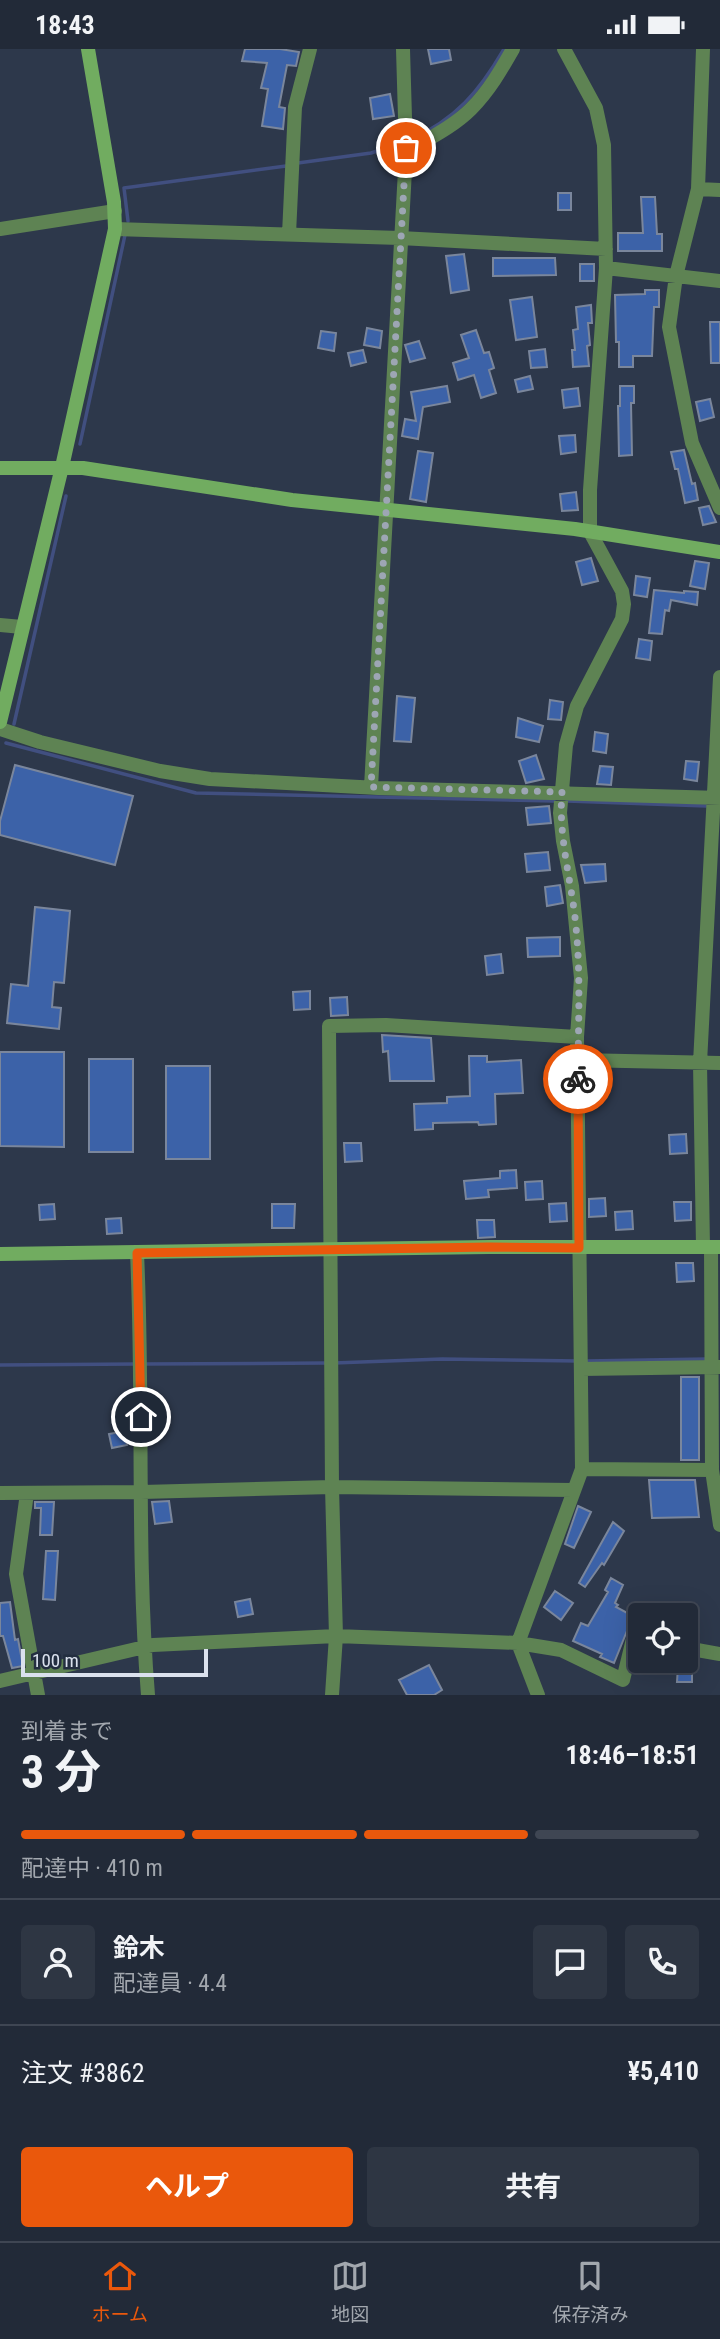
<!DOCTYPE html>
<html lang="ja">
<head>
<meta charset="utf-8">
<style>
  :root { --surface:#222a38; --page:#2e3643; --text:#f1f3f6; --muted:#a2a7ae; --line:#3f4653; --accent:#ea580c }
  body { margin:0; font-family:"Roboto Condensed","Noto Sans JP",sans-serif; background:var(--page); color:var(--text); height:100vh; display:flex; flex-direction:column; font-size:26px; white-space:nowrap }
  * { box-sizing:border-box; margin:0 }
  p { font-size:23px; color:var(--muted) }
  .icon { flex:none; width:38px; height:38px; fill:none; stroke:currentColor; stroke-width:2; stroke-linecap:round; stroke-linejoin:round }
  .map { position:relative; height:1646px; overflow:hidden }
  .details { display:flex; flex-direction:column; background:var(--surface); flex:1 }
  .details>* { flex:none }
  .controls { position:absolute; left:628px; top:1554px; display:grid; gap:14px }
  .controls a { display:grid; place-items:center; width:70px; height:70px; border-radius:7px; background:var(--surface); box-shadow:0 7px 28px #0002,0 0 0 2px var(--line); font-size:35px }
  .scale { position:absolute; left:21px; bottom:18px; width:187px; box-sizing:border-box; padding-left:7px; border:4px solid #dae1ed; border-top:0; font-size:19px; line-height:24px; white-space:nowrap; color:#dae1ed; -webkit-text-stroke:5px #232e40; paint-order:stroke }
  .pin { position:absolute; display:grid; place-items:center; width:60px; height:60px; color:#fff; margin:-30px; border:4px solid #fff; border-radius:50%; box-shadow:0 2px 7px #0007 }
  .courier { position:absolute; display:grid; place-items:center; width:70px; height:70px; margin:-35px; border:5px solid #ea580c; border-radius:50%; background:#fff; color:#222; box-shadow:0 2px 9px #0007 }
  .summary em { font-style:normal; font-weight:700 }
  .summary div { display:flex; flex-direction:column-reverse }
  .summary { display:flex; align-items:center; justify-content:space-between; height:119px; padding:0 21px }
  h1 { font-size:46px; font-weight:700; line-height:52px }
  .bar { display:grid; grid-template-columns:repeat(4,1fr); gap:10px 7px; align-content:center; height:84px; padding:0 21px }
  .bar i { height:9px; border-radius:5px; background:var(--line) }
  .bar .on { background:var(--accent) }
  .bar p { grid-column:span 4 }
  .line { display:flex; align-items:center; gap:18px; padding:0 21px; border-top:2px solid var(--line) }
  .line div { flex:1 }
  .round { display:grid; place-items:center; flex:none; width:74px; height:74px; border-radius:7px; background:var(--page) }
  .primary-button { display:flex; gap:14px; margin-top:auto; padding:14px 21px }
  .primary-button a { flex:1; height:80px; border-radius:7px; background:var(--accent); color:#fff; font-size:28px; font-weight:700; line-height:80px; text-align:center }
  .primary-button a+a { background:var(--page); color:var(--text) }
  .status { display:flex; justify-content:space-between; align-items:center; height:49px; padding:0 35px; background:var(--surface); direction:ltr }
  .status svg { height:19px; fill:currentColor }
  .menu { display:flex; justify-content:space-around; align-items:center; height:98px; border-top:2px solid var(--line); background:var(--surface); font-size:19px; color:var(--muted) }
  .menu a { display:grid; justify-items:center; gap:4px }
  .menu .on { color:var(--accent) }
  .map>svg:first-child { display:block }
  .lines { fill:none; stroke-linecap:round; stroke-linejoin:round }
  .stream { stroke:#414f80; stroke-width:3.5 }
  .building { fill:#3c62a8; stroke:#7a869c; stroke-width:2 }
  .street { stroke:#5e8353; stroke-width:14 }
  .secondary { stroke:#71ac60; stroke-width:14 }
  .done { stroke:#9da6b4; stroke-width:7; stroke-dasharray:0 12.6 }
  .route { stroke:#ea580c; stroke-width:9 }
</style>
</head>
<body>
<div class="status"><b>18:43</b><svg viewBox="0 0 49 12"><path d="M0 12V9h3v3zM5 12V6h3v6zM10 12V3h3v9zM15 12V0h3v12zM26 1h20v11H26zM47 4h2v5h-2z"/></svg></div>
<div class="map">
<svg width="720" height="1646" viewBox="0 0 720 1646">
  <rect width="100%" height="100%" fill="#2d384b"/>
  <g class="lines">
    <path class="stream" d="M 410,91 C 456,70 479,43 504,0
      M 298,114 L 371,104 L 402,94
      M 128,172 L 124,139 L 286,117
      M 80,395 L 125,186
      M 14,675 L 66,447
      M 6,694 L 196,744 L 554,752
      M 567,752 L 706,757
      M 586,1312 L 707,1310
      M 334,1314 L 442,1310 L 578,1312
      M 145,1315 L 326,1314
      M 0,1316 L 137,1315"/>
  </g>
  <path class="building" d="M 245,0 L 280,0 L 299,3 L 296,17 L 287,16 L 279,58 L 285,59 L 283,80 L 262,77 L 268,40 L 261,39 L 267,14 L 242,12 Z
    M 428,0 L 449,0 L 451,11 L 431,15 Z
    M 390,45 L 394,67 L 373,70 L 370,49 Z
    M 558,144 L 571,144 L 571,161 L 558,161 Z
    M 641,148 L 655,148 L 657,185 L 662,185 L 662,202 L 618,202 L 618,184 L 643,184 Z
    M 464,205 L 469,241 L 451,244 L 446,207 Z
    M 493,209 L 555,209 L 556,226 L 493,227 Z
    M 580,215 L 594,215 L 594,232 L 580,232 Z
    M 645,241 L 659,241 L 659,258 L 654,258 L 652,307 L 633,307 L 633,318 L 619,318 L 619,293 L 616,293 L 615,246 L 645,245 Z
    M 532,248 L 537,288 L 516,291 L 510,251 Z
    M 591,256 L 592,274 L 588,274 L 590,296 L 587,297 L 589,317 L 573,318 L 572,301 L 575,301 L 573,281 L 578,280 L 576,258 Z
    M 710,273 L 720,273 L 720,314 L 711,314 Z
    M 367,279 L 382,282 L 380,299 L 364,296 Z
    M 476,281 L 484,304 L 489,303 L 494,319 L 489,321 L 496,344 L 481,349 L 474,326 L 458,331 L 453,314 L 469,309 L 461,286 Z
    M 321,282 L 336,284 L 334,302 L 318,299 Z
    M 419,292 L 425,309 L 410,313 L 405,296 Z
    M 545,300 L 547,318 L 531,319 L 529,302 Z
    M 363,301 L 366,313 L 351,317 L 348,304 Z
    M 530,327 L 533,340 L 518,343 L 515,331 Z
    M 447,337 L 450,353 L 423,358 L 418,390 L 402,387 L 405,370 L 416,372 L 411,343 Z
    M 620,337 L 634,337 L 634,354 L 631,354 L 632,406 L 619,407 L 618,357 L 620,357 Z
    M 578,339 L 580,357 L 564,359 L 562,341 Z
    M 710,350 L 714,368 L 700,372 L 696,353 Z
    M 575,386 L 576,403 L 561,405 L 559,387 Z
    M 684,401 L 692,435 L 695,434 L 698,451 L 685,454 L 678,420 L 675,420 L 671,403 Z
    M 418,402 L 433,404 L 426,453 L 410,450 Z
    M 576,443 L 578,461 L 562,462 L 560,445 Z
    M 709,457 L 716,473 L 703,476 L 699,459 Z
    M 591,509 L 598,532 L 582,536 L 576,513 Z
    M 695,512 L 709,514 L 705,540 L 690,537 Z
    M 636,527 L 650,529 L 647,548 L 634,546 Z
    M 654,541 L 684,544 L 684,542 L 698,543 L 697,556 L 671,551 L 669,562 L 665,561 L 662,585 L 649,584 Z
    M 639,590 L 652,592 L 650,611 L 636,609 Z
    M 397,647 L 415,649 L 411,693 L 394,692 Z
    M 550,651 L 563,653 L 561,671 L 548,670 Z
    M 518,669 L 543,677 L 539,693 L 516,688 Z
    M 595,683 L 608,685 L 606,704 L 593,702 Z
    M 536,706 L 544,730 L 526,734 L 519,712 Z
    M 686,712 L 699,713 L 697,732 L 684,730 Z
    M 15,716 L 133,747 L 115,816 L 0,786 L 0,772 Z
    M 600,717 L 613,718 L 611,736 L 597,735 Z
    M 549,757 L 551,774 L 528,776 L 526,759 Z
    M 548,803 L 550,821 L 527,823 L 525,805 Z
    M 605,815 L 606,832 L 585,834 L 581,816 Z
    M 560,836 L 563,854 L 547,857 L 545,838 Z
    M 35,858 L 70,862 L 64,934 L 54,933 L 52,958 L 61,959 L 59,980 L 7,974 L 11,935 L 28,937 Z
    M 560,888 L 560,907 L 528,908 L 527,889 Z
    M 501,905 L 503,924 L 487,926 L 485,907 Z
    M 310,942 L 310,960 L 294,961 L 293,943 Z
    M 347,948 L 348,966 L 331,967 L 330,949 Z
    M 382,986 L 431,989 L 434,1032 L 390,1032 L 388,1002 L 383,1003 Z
    M 0,1003 L 64,1003 L 64,1098 L 0,1097 Z
    M 469,1007 L 487,1007 L 487,1013 L 521,1011 L 523,1044 L 495,1045 L 496,1075 L 479,1076 L 478,1073 L 433,1074 L 433,1080 L 415,1081 L 414,1055 L 447,1054 L 447,1048 L 470,1047 Z
    M 89,1010 L 133,1010 L 133,1103 L 89,1103 Z
    M 166,1017 L 210,1017 L 210,1110 L 166,1110 Z
    M 686,1085 L 687,1104 L 670,1105 L 669,1086 Z
    M 344,1094 L 361,1094 L 362,1112 L 345,1113 Z
    M 516,1121 L 517,1139 L 488,1141 L 489,1148 L 466,1150 L 464,1132 L 500,1129 L 500,1122 Z
    M 542,1132 L 543,1150 L 526,1151 L 525,1133 Z
    M 605,1149 L 606,1167 L 589,1168 L 589,1150 Z
    M 674,1153 L 691,1153 L 691,1171 L 675,1172 Z
    M 566,1154 L 567,1172 L 550,1173 L 549,1155 Z
    M 54,1155 L 55,1170 L 40,1171 L 39,1156 Z
    M 272,1155 L 295,1155 L 294,1179 L 272,1179 Z
    M 632,1162 L 633,1180 L 616,1181 L 615,1163 Z
    M 121,1169 L 122,1184 L 107,1185 L 106,1170 Z
    M 477,1171 L 494,1171 L 495,1188 L 478,1189 Z
    M 676,1214 L 693,1214 L 694,1232 L 677,1233 Z
    M 681,1328 L 699,1328 L 699,1411 L 681,1411 Z
    M 125,1382 L 127,1396 L 112,1399 L 109,1385 Z
    M 649,1431 L 695,1431 L 699,1468 L 652,1469 Z
    M 169,1452 L 172,1473 L 155,1475 L 152,1453 Z
    M 35,1453 L 54,1453 L 52,1486 L 40,1486 L 41,1459 L 35,1459 Z
    M 578,1457 L 591,1463 L 574,1499 L 565,1495 Z
    M 613,1473 L 624,1482 L 604,1516 L 602,1514 L 585,1538 L 579,1534 Z
    M 46,1502 L 58,1502 L 55,1551 L 43,1550 Z
    M 611,1529 L 623,1536 L 615,1554 L 618,1556 L 616,1558 L 633,1567 L 614,1614 L 600,1608 L 602,1605 L 573,1592 L 581,1574 L 588,1577 L 608,1543 L 605,1541 Z
    M 555,1542 L 573,1554 L 561,1571 L 544,1558 Z
    M 250,1550 L 253,1565 L 238,1568 L 235,1553 Z
    M 10,1553 L 15,1591 L 18,1590 L 23,1617 L 12,1619 L 3,1587 L 0,1587 L 0,1554 Z
    M 429,1616 L 442,1641 L 434,1646 L 407,1646 L 399,1631 Z
    M 678,1617 L 692,1618 L 692,1633 L 677,1633 Z"/>
  <g class="lines">
    <path class="street" d="M 703,0 L 698,140 L 676,227 L 669,278 L 692,394 L 720,459
      M 406,103 C 428,90 453,78 471,60 C 489,42 501,21 513,0
      M 698,140 L 720,141
      M 0,180 L 115,162
      M 115,180 L 400,189 L 606,200
      M 289,185 L 295,58 L 310,0
      M 606,219 L 720,232
      M 0,576 L 22,578
      M 0,680 L 40,693 L 160,722 L 210,730 L 378,739 L 720,749
      M 371,738 L 406,103 L 403,0
      M 578,1011 L 720,1014
      M 703,1198 L 700,1014 L 720,628
      M 711,1198 L 712,1421 L 720,1476
      M 137,1204 C 144,1351 136,1499 148,1646
      M 581,1320 L 719,1318
      M 582,1420 L 712,1421
      M 0,1444 L 142,1443 L 332,1438 L 573,1441
      M 27,1444 L 16,1525 L 38,1646
      M 686,1599 L 720,1605
      M 0,1632 L 153,1596 L 336,1587 L 518,1594 L 561,1601 L 623,1631 L 633,1590 L 640,1591
      M 332,1646 L 336,1587 L 332,1438 L 329,977 L 386,976 L 577,988
      M 538,1646 L 518,1594 L 582,1420 L 577,988 L 581,929 L 572,837 L 563,792 L 560,764 L 566,696 L 577,657 L 622,570 L 624,555 L 622,542 L 590,483 L 590,441 L 606,219 L 604,96 L 596,59 L 564,0"/>
    <path class="secondary" d="M 0,419 L 83,419 L 292,451 L 575,480 L 720,503
      M 0,673 L 62,418 L 115,180 L 114,153 L 88,0
      M 0,1205 L 489,1198 L 720,1198"/>
  </g>
  <g class="lines">
    <path class="done" d="M 406,99 L 371,738 L 562,743 C 558,789 572,833 576,878 C 581,929 578,979 578,1030"/>
    <path class="route" d="M 141,1368 L 137,1204 L 489,1198 L 579,1199 L 578,1030"/>
  </g>
</svg>
<div class="controls">
<a><svg class="icon" aria-label="locate" viewBox="0 0 24 24"><circle cx="12" cy="12" r="6"/><path d="M12 2v4M12 18v4M2 12h4M18 12h4"/></svg></a>
</div>
<div class="scale">100 m</div>
<div class="pin" style="left:406px;top:99px;background:#ea580c"><svg class="icon" aria-label="bag" viewBox="0 0 24 24"><path d="M5 8h14l-1 12H6zM9 8a3 3 0 0 1 6 0"/></svg></div>
<div class="pin" style="left:141px;top:1368px;background:#1f2937"><svg class="icon" aria-label="home" viewBox="0 0 24 24"><path d="M3 11l9-7 9 7M6 9v11h12V9"/></svg></div>
<div class="courier" style="left:578px;top:1030px"><svg class="icon" aria-label="bike" viewBox="0 0 24 24"><circle cx="6" cy="16" r="4"/><circle cx="18" cy="16" r="4"/><path d="M6 16l4-8h5l3 8M10 8l3 8H6M13 5h3"/></svg></div>
</div>
<section class="details">
<div class="summary"><div><h1>3 分</h1><p>到着まで</p></div><em>18:46–18:51</em></div>
<div class="bar"><i class="on"></i><i class="on"></i><i class="on"></i><i></i><p>配達中 · 410 m</p></div>
<div class="line" style="height:126px"><a class="round"><svg class="icon" aria-label="person" viewBox="0 0 24 24"><circle cx="12" cy="8" r="4"/><path d="M4 21q1-7 8-7t8 7"/></svg></a><div><b>鈴木</b><p>配達員 · 4.4</p></div><a class="round"><svg class="icon" aria-label="chat" viewBox="0 0 24 24"><path d="M4 5h16v11H9l-5 4z"/></svg></a><a class="round"><svg class="icon" aria-label="phone" viewBox="0 0 24 24"><path d="M5 4h4l2 5-3 2q2 4 5 5l2-3 5 2v4C11 20 4 13 5 4z"/></svg></a></div>
<div class="line" style="height:91px"><div>注文 #3862</div><b>¥5,410</b></div>
<div class="primary-button"><a>ヘルプ</a><a>共有</a></div>
</section>
<nav class="menu">
<a class="on"><svg class="icon" aria-label="home" viewBox="0 0 24 24"><path d="M3 11l9-7 9 7M6 9v11h12V9"/></svg>ホーム</a>
<a><svg class="icon" aria-label="map" viewBox="0 0 24 24"><path d="M3 6l6-2 6 2 6-2v14l-6 2-6-2-6 2zM9 4v14M15 6v14"/></svg>地図</a>
<a><svg class="icon" aria-label="saved" viewBox="0 0 24 24"><path d="M7 4h10v16l-5-4-5 4z"/></svg>保存済み</a>
</nav>
</body>
</html>
